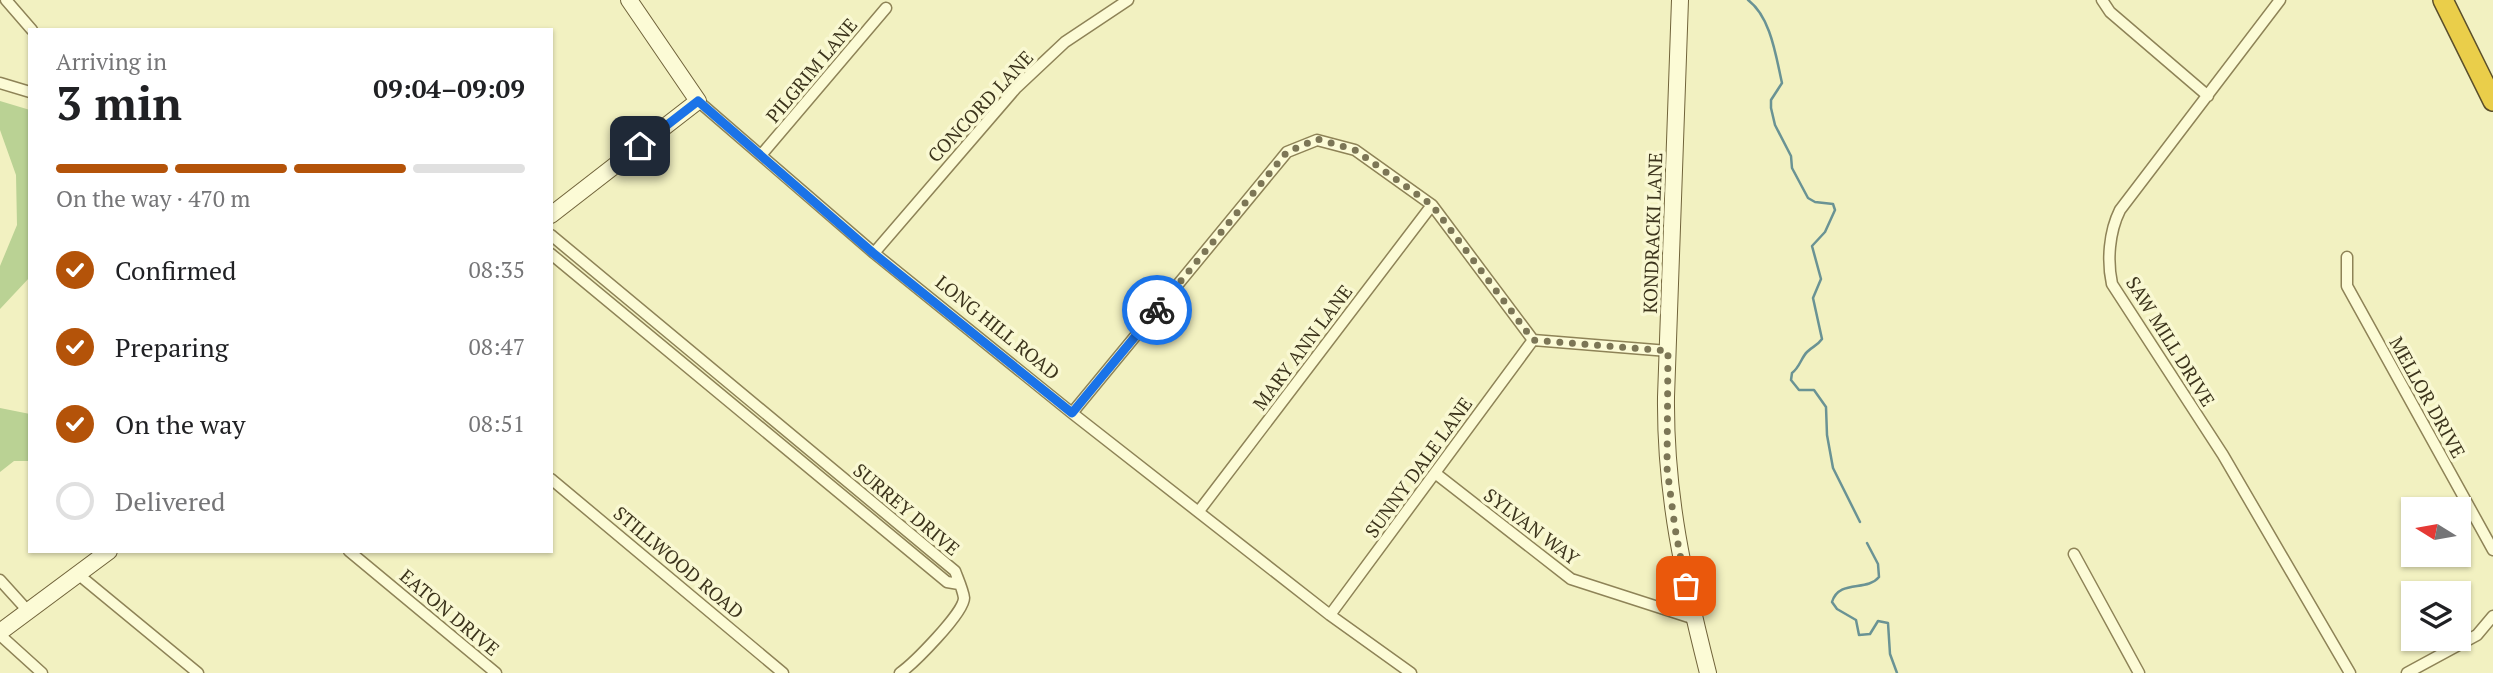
<!DOCTYPE html>
<html lang="en">
<head>
<meta charset="utf-8">
<style>
  :root { --surface:#fff; --page:#f6f6f6; --text:#202124; --muted:#757577; --line:#e0e0e0; --accent:#b45309 }
  body { margin:0; font-family:"PT Serif",serif; background:var(--page); color:var(--text); height:100vh; display:flex; flex-direction:column; font-size:26px; white-space:nowrap }
  * { box-sizing:border-box; margin:0 }
  p { font-size:23px; color:var(--muted) }
  .icon { flex:none; width:38px; height:38px; fill:none; stroke:currentColor; stroke-width:2; stroke-linecap:round; stroke-linejoin:round }
  .map { position:relative; flex:1; overflow:hidden }
  .panel { position:absolute; left:28px; top:28px; width:525px; height:525px; display:flex; flex-direction:column; background:var(--surface); border-radius:0px; box-shadow:0 2px 5px #0004 }
  .panel>* { flex:none }
  .needle { width:46px; rotate:281deg }
  .tools { position:absolute; left:2401px; top:497px; display:grid; gap:14px }
  .tools a { display:grid; place-items:center; width:70px; height:70px; border-radius:0px; background:var(--surface); box-shadow:0 2px 5px #0004; font-size:35px }
  .pin { position:absolute; display:grid; place-items:center; width:60px; height:60px; color:#fff; margin:-30px; border-radius:14px; box-shadow:0 4px 10px #0006 }
  .courier { position:absolute; display:grid; place-items:center; width:70px; height:70px; margin:-35px; border:5px solid #1a73e8; border-radius:50%; background:#fff; color:#222; box-shadow:0 2px 9px #0007 }
  .head em { font-style:normal; font-weight:700 }
  .head div { display:flex; flex-direction:column-reverse }
  .head { display:flex; align-items:center; justify-content:space-between; height:119px; padding:0 28px }
  h1 { font-size:46px; font-weight:700; line-height:52px }
  .bar { display:grid; grid-template-columns:repeat(4,1fr); gap:10px 7px; align-content:center; height:84px; padding:0 28px }
  .bar i { height:9px; border-radius:5px; background:var(--line) }
  .bar .selected { background:var(--accent) }
  .bar p { grid-column:span 4 }
  ol { padding:0 28px; list-style:none }
  li { display:flex; align-items:center; gap:21px; height:77px }
  li p { margin-inline-start:auto }
  li .icon { padding:7px; border-radius:50%; background:var(--accent); color:#fff; stroke-width:4 }
  li:last-child { color:var(--muted) }
  li i { width:38px; height:38px; border:4px solid var(--line); border-radius:50% }
  .map>svg:first-child { display:block }
  .green { fill:#bad294 }
  .lines { fill:none; stroke-linecap:round; stroke-linejoin:round }
  .stream { stroke:#6a9394; stroke-width:2.5 }
  .street-casing { stroke:#8e8357; stroke-width:13 }
  .secondary-casing { stroke:#70633a; stroke-width:18 }
  .highway-casing { stroke:#5b4f2b; stroke-width:22 }
  .street { stroke:#fcfbd6; stroke-width:10 }
  .secondary { stroke:#fcfbd6; stroke-width:16 }
  .highway { stroke:#eace4a; stroke-width:19 }
  .done { stroke:#7c7656; stroke-width:7; stroke-dasharray:0 12.6 }
  .route { stroke:#1a73e8; stroke-width:9 }
  .labels { text-anchor:middle; dominant-baseline:central; stroke-width:7; stroke-linejoin:round; paint-order:stroke }
  .street-label { font-size:19px; fill:#3c341c; stroke:#f9f8d2 }
</style>
</head>
<body>
<div class="map">
<svg width="2493" height="673" viewBox="0 0 2493 673">
  <rect width="100%" height="100%" fill="#f2f1c1"/>
  <path class="green" d="M 0,101 L 30,110 L 30,277 L 0,309 L 0,266 L 17,225 L 16,175 L 0,130 Z
    M 0,408 L 30,414 L 30,461 L 14,461 L 0,472 Z"/>
  <g class="lines">
    <path class="stream" d="M 1748,0 C 1771,17 1776,57 1782,83 L 1771,100 L 1771,108 L 1775,125 L 1791,156 L 1792,168 L 1808,198 L 1815,202 L 1833,204 L 1835,210 L 1825,232 L 1812,246 L 1821,279 L 1813,298 L 1822,339 C 1817,346 1813,346 1807,352 C 1801,358 1800,367 1792,373 L 1791,380 L 1799,390 L 1814,390 L 1826,407 L 1827,435 L 1833,468 L 1860,522
      M 1867,543 L 1878,564 L 1879,577 C 1867,592 1839,579 1832,602 L 1837,609 L 1856,620 L 1859,635 L 1870,634 L 1878,621 L 1888,623 L 1890,654 L 1897,673"/>
    <g class="street-casing">
      <path id="street" d="M 6,0 L 32,30
        M 2102,0 L 2110,12 L 2208,96
        M 2280,0 L 2120,210 C 2109,232 2107,261 2112,284 L 2223,455 L 2350,673
        M 0,83 L 30,92
        M 698,101 L 874,253 L 1072,413 L 1330,615 L 1411,673
        M 762,154 L 886,8
        M 551,235 L 955,571 C 958,579 963,590 964,598 C 964,613 913,664 900,673
        M 874,253 L 1016,88 L 1065,42 L 1128,0
        M 551,254 L 947,582 L 959,584
        M 2347,257 L 2347,286 L 2493,550
        M 1072,413 L 1287,152 L 1317,140 L 1355,150 L 1432,205 L 1533,340 L 1668,351
        M 1435,473 L 1571,579 L 1695,619
        M 551,479 L 783,673
        M 1199,511 L 1432,205
        M 349,551 L 496,673
        M 2074,554 L 2139,673
        M 79,575 L 198,673
        M 0,580 L 28,611
        M 1330,615 L 1533,340
        M 0,635 L 42,673
        M 2407,673 L 2477,635 L 2493,616"/>
    </g>
    <g class="secondary-casing">
      <path id="secondary" d="M 1680,0 L 1666,397 C 1665,496 1684,578 1708,673
        M 551,215 L 698,101 L 629,0
        M 0,632 L 109,551"/>
    </g>
    <g class="highway-casing">
      <path id="highway" d="M 2443,0 L 2493,101"/>
    </g>
    <use href="#street" class="street"/>
    <use href="#secondary" class="secondary"/>
    <use href="#highway" class="highway"/>
  </g>
  <g class="lines">
    <path class="done" d="M 1157,310 L 1287,152 L 1317,139 L 1355,150 L 1432,205 L 1533,340 L 1668,351 L 1667,468 L 1675,528 L 1686,586"/>
    <path class="route" d="M 640,146 L 698,101 L 873,253 L 1072,413 L 1157,310"/>
  </g>
  <g class="labels">
    <g class="street-label">
      <text transform="translate(811 70) rotate(-50)">PILGRIM LANE</text>
      <text transform="translate(980 106) rotate(-47)">CONCORD LANE</text>
      <text transform="translate(1652 233) rotate(-88)">KONDRACKI LANE</text>
      <text transform="translate(998 327) rotate(39)">LONG HILL ROAD</text>
      <text transform="translate(2171 341) rotate(58)">SAW MILL DRIVE</text>
      <text transform="translate(1302 347) rotate(-53)">MARY ANN LANE</text>
      <text transform="translate(2428 397) rotate(61)">MELLOR DRIVE</text>
      <text transform="translate(1418 467) rotate(-54)">SUNNY DALE LANE</text>
      <text transform="translate(907 509) rotate(40)">SURREY DRIVE</text>
      <text transform="translate(1532 526) rotate(37)">SYLVAN WAY</text>
      <text transform="translate(679 562) rotate(40)">STILLWOOD ROAD</text>
      <text transform="translate(450 612) rotate(40)">EATON DRIVE</text>
    </g>
  </g>
</svg>
<div class="tools">
<a><svg class="needle" viewBox="-14 -14 28 28"><path d="M0-13l5 13h-10z" fill="#e53935"/><path d="M0 13l5-13h-10z" fill="#757577"/></svg></a>
<a><svg class="icon" aria-label="layers" viewBox="0 0 24 24"><path d="M12 4l9 5-9 5-9-5zM3 14l9 5 9-5"/></svg></a>
</div>
<div class="pin" style="left:1686px;top:586px;background:#ea580c"><svg class="icon" aria-label="bag" viewBox="0 0 24 24"><path d="M5 8h14l-1 12H6zM9 8a3 3 0 0 1 6 0"/></svg></div>
<div class="pin" style="left:640px;top:146px;background:#1f2937"><svg class="icon" aria-label="home" viewBox="0 0 24 24"><path d="M3 11l9-7 9 7M6 9v11h12V9"/></svg></div>
<div class="courier" style="left:1157px;top:310px"><svg class="icon" aria-label="bike" viewBox="0 0 24 24"><circle cx="6" cy="16" r="4"/><circle cx="18" cy="16" r="4"/><path d="M6 16l4-8h5l3 8M10 8l3 8H6M13 5h3"/></svg></div>
<section class="panel">
<div class="head"><div><h1>3 min</h1><p>Arriving in</p></div><em>09:04–09:09</em></div>
<div class="bar"><i class="selected"></i><i class="selected"></i><i class="selected"></i><i></i><p>On the way · 470 m</p></div>
<ol>
<li><svg class="icon" aria-label="check" viewBox="0 0 24 24"><path d="M5 12l5 5 9-10"/></svg>Confirmed<p>08:35</p></li>
<li><svg class="icon" aria-label="check" viewBox="0 0 24 24"><path d="M5 12l5 5 9-10"/></svg>Preparing<p>08:47</p></li>
<li><svg class="icon" aria-label="check" viewBox="0 0 24 24"><path d="M5 12l5 5 9-10"/></svg>On the way<p>08:51</p></li>
<li><i></i>Delivered</li>
</ol>
</section>
</div>
</body>
</html>
